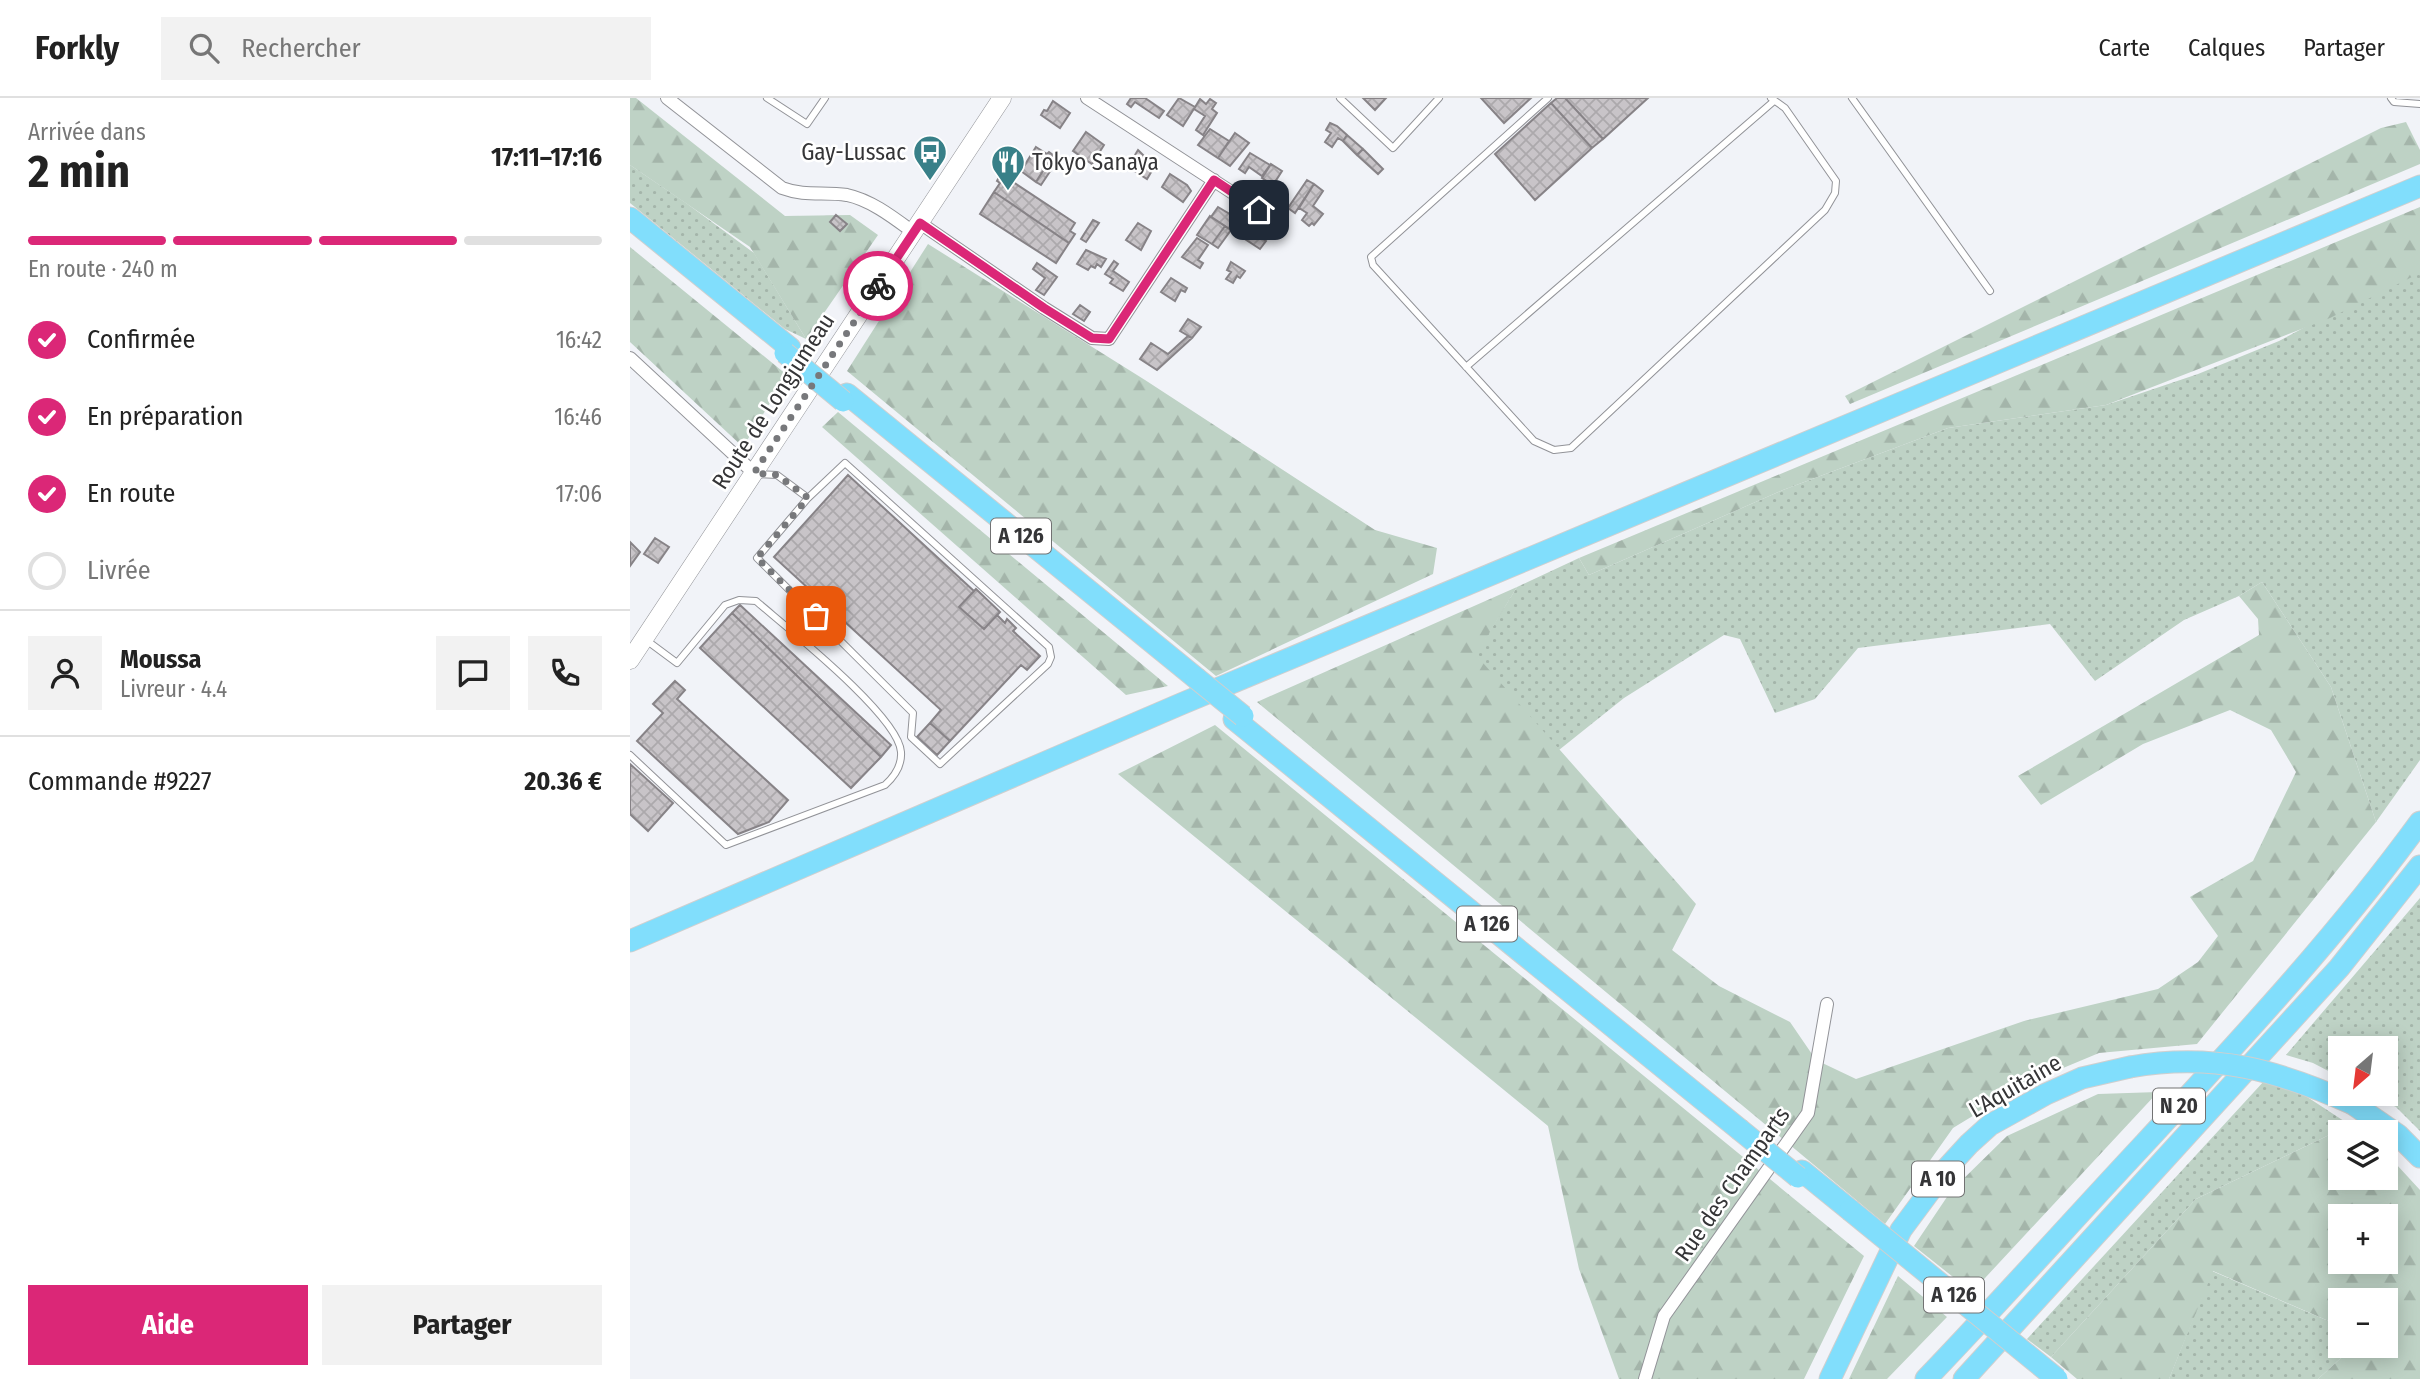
<!DOCTYPE html>
<html lang="fr">
<head>
<meta charset="utf-8">
<style>
  :root { --surface:#fff; --page:#f2f2f2; --text:#222; --muted:#767676; --line:#e0e0e0; --accent:#db2777 }
  body { margin:0; font-family:"Fira Sans Condensed",sans-serif; background:var(--page); color:var(--text); height:100vh; display:flex; flex-direction:column; font-size:26px; white-space:nowrap }
  * { box-sizing:border-box; margin:0 }
  p { font-size:23px; color:var(--muted) }
  .icon { flex:none; width:38px; height:38px; fill:none; stroke:currentColor; stroke-width:2; stroke-linecap:round; stroke-linejoin:round }
  .map { position:relative; flex:1; overflow:hidden }
  .side { display:flex; flex-direction:column; background:var(--surface); width:630px }
  .side>* { flex:none }
  .needle { width:46px; rotate:208deg }
  .tools { position:absolute; left:1698px; top:938px; display:grid; gap:14px }
  .tools a { display:grid; place-items:center; width:70px; height:70px; border-radius:0px; background:var(--surface); box-shadow:0 4px 18px #0003; font-size:35px }
  .pin { position:absolute; display:grid; place-items:center; width:60px; height:60px; color:#fff; margin:-30px; border-radius:14px; box-shadow:0 4px 10px #0006 }
  .courier { position:absolute; display:grid; place-items:center; width:70px; height:70px; margin:-35px; border:5px solid #db2777; border-radius:50%; background:#fff; color:#222; box-shadow:0 2px 9px #0007 }
  .headline em { font-style:normal; font-weight:700 }
  .headline div { display:flex; flex-direction:column-reverse }
  .headline { display:flex; align-items:center; justify-content:space-between; height:119px; padding:0 28px }
  h1 { font-size:46px; font-weight:700; line-height:52px }
  .bar { display:grid; grid-template-columns:repeat(4,1fr); gap:10px 7px; align-content:center; height:84px; padding:0 28px }
  .bar i { height:9px; border-radius:5px; background:var(--line) }
  .bar .on { background:var(--accent) }
  .bar p { grid-column:span 4 }
  .line { display:flex; align-items:center; gap:18px; padding:0 28px; border-top:2px solid var(--line) }
  .line div { flex:1 }
  .round { display:grid; place-items:center; flex:none; width:74px; height:74px; border-radius:0px; background:var(--page) }
  ol { padding:0 28px; list-style:none }
  li { display:flex; align-items:center; gap:21px; height:77px }
  li p { margin-inline-start:auto }
  li .icon { padding:7px; border-radius:50%; background:var(--accent); color:#fff; stroke-width:4 }
  li:last-child { color:var(--muted) }
  li i { width:38px; height:38px; border:4px solid var(--line); border-radius:50% }
  .action { display:flex; gap:14px; margin-top:auto; padding:14px 28px }
  .action a { flex:1; height:80px; border-radius:0px; background:var(--accent); color:#fff; font-size:28px; font-weight:700; line-height:80px; text-align:center }
  .action a+a { background:var(--page); color:var(--text) }
  header { display:flex; align-items:center; gap:42px; box-sizing:border-box; height:98px; padding:0 35px; background:var(--surface); border-bottom:2px solid var(--line) }
  header strong { font-size:33px }
  nav { display:flex; gap:38px; margin-inline-start:auto; font-size:24px }
  .search { width:490px; height:63px; background:var(--page); display:flex; align-items:center; gap:18px; box-sizing:border-box; padding:0 24px; border-radius:0px; color:var(--muted); font-size:26px }
  main { display:flex; flex:1; min-height:0 }
  .map>svg:first-child { display:block }
  .green { fill:url(#green-dots) }
  .forest { fill:url(#forest-firs); fill-rule:evenodd }
  .building { fill:url(#building-cross-hatch); stroke:#878387; stroke-width:2 }
  .lines { fill:none; stroke-linecap:round; stroke-linejoin:round }
  .lane-casing { stroke:#929398; stroke-width:8 }
  .street-casing { stroke:#929398; stroke-width:14 }
  .secondary-casing { stroke:#929398; stroke-width:19 }
  .highway-casing { stroke:#cfcfcf; stroke-width:23 }
  .lane { stroke:#fff; stroke-width:6 }
  .street { stroke:#fff; stroke-width:12 }
  .secondary { stroke:#fff; stroke-width:18 }
  .highway { stroke:#81defc; stroke-width:21 }
  .highway-bridge-casing { stroke:#cfcfcf; stroke-width:23; stroke-linecap:butt }
  .highway-bridge { stroke:#81defc; stroke-width:21 }
  .done { stroke:#77787b; stroke-width:7; stroke-dasharray:0 12.6 }
  .route { stroke:#db2777; stroke-width:9 }
  .labels { text-anchor:middle; dominant-baseline:central; stroke-width:5; stroke-linejoin:round; paint-order:stroke }
  .shield { fill:#fff; stroke:#727273; stroke-width:2 }
  .shield-label { font-size:21px; font-weight:bold; fill:#353537 }
  .poi-label { font-size:23px; fill:#353537; stroke:#fff; text-anchor:end }
  .street-label { font-size:23px; fill:#353537; stroke:#fff }
</style>
</head>
<body>
<header>
<strong>Forkly</strong>
<div class="search"><svg class="icon" aria-label="search" viewBox="0 0 24 24"><circle cx="10" cy="10" r="6"/><path d="M15 15l6 6"/></svg>Rechercher</div>
<nav><a>Carte</a><a>Calques</a><a>Partager</a></nav>
</header>
<main>
<section class="side">
<div class="headline"><div><h1>2 min</h1><p>Arrivée dans</p></div><em>17:11–17:16</em></div>
<div class="bar"><i class="on"></i><i class="on"></i><i class="on"></i><i></i><p>En route · 240 m</p></div>
<ol>
<li><svg class="icon" aria-label="check" viewBox="0 0 24 24"><path d="M5 12l5 5 9-10"/></svg>Confirmée<p>16:42</p></li>
<li><svg class="icon" aria-label="check" viewBox="0 0 24 24"><path d="M5 12l5 5 9-10"/></svg>En préparation<p>16:46</p></li>
<li><svg class="icon" aria-label="check" viewBox="0 0 24 24"><path d="M5 12l5 5 9-10"/></svg>En route<p>17:06</p></li>
<li><i></i>Livrée</li>
</ol>
<div class="line" style="height:126px"><a class="round"><svg class="icon" aria-label="person" viewBox="0 0 24 24"><circle cx="12" cy="8" r="4"/><path d="M4 21q1-7 8-7t8 7"/></svg></a><div><b>Moussa</b><p>Livreur · 4.4</p></div><a class="round"><svg class="icon" aria-label="chat" viewBox="0 0 24 24"><path d="M4 5h16v11H9l-5 4z"/></svg></a><a class="round"><svg class="icon" aria-label="phone" viewBox="0 0 24 24"><path d="M5 4h4l2 5-3 2q2 4 5 5l2-3 5 2v4C11 20 4 13 5 4z"/></svg></a></div>
<div class="line" style="height:91px"><div>Commande #9227</div><b>20.36 €</b></div>
<div class="action"><a>Aide</a><a>Partager</a></div>
</section>
<div class="map">
<svg width="1790" height="1281" viewBox="0 0 1790 1281">
  <defs>
    <pattern id="green-dots" width="8" height="8" patternUnits="userSpaceOnUse" patternTransform="scale(1.75)"><rect width="8" height="8" fill="#bed2c5"/><path d="M2 2h.1M6 6h.1" fill="none" stroke="#a4b5aa" stroke-width="1.8" stroke-linecap="round"/></pattern>
    <pattern id="forest-firs" width="22" height="20" patternUnits="userSpaceOnUse" patternTransform="scale(1.75)"><rect width="22" height="20" fill="#bed2c5"/><path d="M5 1l3.5 6h-7zM16 11l3.5 6h-7z" fill="#a4b5aa"/></pattern>
    <pattern id="building-cross-hatch" width="8" height="8" patternUnits="userSpaceOnUse" patternTransform="scale(1.75)"><rect width="8" height="8" fill="#c8c4c8"/><path d="M0 0l8 8M0 8l8-8" fill="none" stroke="#aca9ac"/></pattern>
  </defs>
  <rect width="100%" height="100%" fill="#f1f3f8"/>
  <path class="green" d="M 0,67 L 56,105 L 124,155 L 176,241 L 155,231 L 0,105 Z
    M 1790,167 L 1790,662 L 1746,724 L 1701,589 L 1632,484 L 1609,498 L 1554,522 L 1465,583 L 1420,526 L 1228,550 L 1185,601 L 1145,615 L 1110,541 L 1094,537 L 994,600 L 929,652 L 845,557 L 887,489 L 949,460 L 959,477 L 1153,392 L 1318,330 L 1476,307 L 1568,276 L 1649,243 Z
    M 1790,800 L 1790,1033 L 1766,1009 L 1740,996 L 1755,996 L 1755,950 L 1710,950 L 1710,979 L 1683,965 L 1656,957 Z
    M 1635,982 L 1665,991 L 1720,1027 L 1566,1101 L 1421,1259 L 1397,1241 Z
    M 1582,1173 L 1710,1228 L 1710,1248 L 1724,1248 L 1688,1281 L 1539,1281 Z"/>
  <path class="forest" d="M 0,0 L 6,0 L 155,118 L 220,117 L 248,137 L 176,241 L 120,149 L 0,67 Z
    M 1776,24 L 1790,52 L 1790,66 L 1220,306 L 1215,298 L 1751,30 Z
    M 1790,109 L 1790,175 L 1700,220 L 1476,307 L 1318,330 L 1153,392 L 959,477 L 949,460 Z
    M 298,146 L 515,282 L 745,432 L 807,450 L 803,476 L 586,578 L 217,273 Z
    M 0,149 L 157,277 L 113,349 L 0,244 Z
    M 208,314 L 538,588 L 496,597 L 192,329 Z
    M 1632,484 L 1701,589 L 1746,724 L 1567,946 L 1469,955 L 1397,985 L 1323,1030 L 1255,1126 L 627,604 L 887,489 L 846,557 L 1066,806 L 1042,852 L 1089,888 L 1160,924 L 1186,962 L 1226,981 L 1394,923 L 1528,891 L 1568,864 L 1588,838 L 1560,799 L 1623,763 L 1666,674 L 1641,632 L 1600,612 L 1513,646 L 1411,707 L 1388,678 L 1629,537 L 1628,521 L 1609,498 Z
    M 585,627 L 1234,1158 L 1174,1281 L 989,1281 L 949,1171 L 918,1028 L 488,676 Z
    M 1528,994 L 1342,1194 L 1284,1148 L 1321,1093 L 1377,1038 L 1468,996 Z
    M 1720,1027 L 1733,1034 L 1710,1034 L 1710,1080 L 1755,1080 L 1755,1054 L 1790,1092 L 1790,1281 L 1688,1281 L 1724,1248 L 1755,1248 L 1755,1202 L 1710,1202 L 1710,1228 L 1583,1173 L 1539,1281 L 1447,1281 L 1421,1259 L 1566,1101 ZM 1755,1118 L 1755,1164 L 1710,1164 L 1710,1118 Z
    M 1268,1178 L 1317,1219 L 1257,1281 L 1219,1281 Z"/>
  <path class="building" d="M 501,0 L 515,0 L 534,13 L 529,20 L 505,4 L 501,9 L 497,6 Z
    M 549,0 L 565,9 L 553,28 L 537,17 Z
    M 733,0 L 756,0 L 745,12 Z
    M 851,0 L 901,0 L 874,25 Z
    M 927,0 L 935,0 L 973,41 L 962,50 L 921,5 Z
    M 935,0 L 1018,0 L 973,41 Z
    M 570,1 L 576,6 L 580,1 L 586,5 L 582,11 L 587,15 L 573,37 L 566,32 L 575,18 L 564,11 Z
    M 423,3 L 440,15 L 430,30 L 411,17 L 414,12 L 417,13 Z
    M 921,5 L 962,50 L 905,102 L 865,56 Z
    M 700,25 L 707,28 L 717,37 L 713,43 L 708,40 L 702,49 L 695,44 L 701,35 L 696,32 Z
    M 580,31 L 599,43 L 588,60 L 568,47 Z
    M 456,34 L 474,47 L 462,66 L 443,53 Z
    M 605,35 L 619,45 L 600,68 L 588,60 Z
    M 717,37 L 733,51 L 727,57 L 713,43 Z
    M 406,49 L 417,56 L 419,54 L 423,57 L 406,84 L 391,73 Z
    M 733,51 L 753,71 L 748,76 L 727,57 Z
    M 508,52 L 517,61 L 519,58 L 524,61 L 522,64 L 526,66 L 517,81 L 503,72 L 507,65 L 502,62 Z
    M 620,55 L 640,67 L 632,78 L 619,69 L 615,75 L 609,71 Z
    M 423,57 L 429,60 L 411,87 L 406,84 Z
    M 641,66 L 652,73 L 643,87 L 632,80 Z
    M 371,76 L 445,125 L 440,133 L 445,136 L 439,145 L 364,94 L 370,85 L 367,83 Z
    M 540,76 L 557,87 L 561,93 L 553,104 L 532,89 Z
    M 677,82 L 684,86 L 665,115 L 658,110 Z
    M 684,86 L 693,93 L 683,108 L 693,116 L 684,127 L 682,125 L 679,128 L 672,122 L 677,115 L 669,110 Z
    M 364,94 L 439,145 L 426,165 L 350,116 Z
    M 588,109 L 603,118 L 602,121 L 636,143 L 630,151 L 581,119 Z
    M 206,117 L 217,126 L 210,133 L 200,124 Z
    M 580,118 L 595,128 L 582,146 L 567,137 Z
    M 463,122 L 469,125 L 456,144 L 451,141 Z
    M 508,125 L 521,133 L 511,152 L 496,142 Z
    M 595,128 L 601,132 L 588,150 L 582,146 Z
    M 567,140 L 578,147 L 568,162 L 573,165 L 570,170 L 552,159 Z
    M 456,152 L 476,161 L 471,169 L 467,166 L 465,170 L 461,168 L 458,172 L 447,166 Z
    M 484,163 L 488,166 L 483,173 L 499,184 L 493,193 L 480,185 L 483,181 L 475,176 Z
    M 601,164 L 615,173 L 610,180 L 607,178 L 603,185 L 596,181 L 601,174 L 597,172 Z
    M 407,165 L 427,179 L 414,197 L 406,192 L 415,180 L 403,171 Z
    M 541,180 L 557,190 L 555,194 L 551,192 L 545,203 L 531,194 Z
    M 450,207 L 460,214 L 454,223 L 443,216 Z
    M 558,221 L 571,229 L 562,240 L 550,233 Z
    M 558,238 L 562,240 L 527,272 L 510,261 L 521,245 L 538,256 Z
    M 218,377 L 344,493 L 329,509 L 354,531 L 367,517 L 375,525 L 377,521 L 386,530 L 383,533 L 410,558 L 397,572 L 391,567 L 320,643 L 300,625 L 311,612 L 144,459 Z
    M 25,440 L 39,449 L 28,465 L 14,456 Z
    M 0,444 L 10,454 L 0,468 Z
    M 346,491 L 370,514 L 354,531 L 329,509 Z
    M 110,507 L 261,647 L 251,659 L 102,515 Z
    M 102,515 L 251,659 L 221,690 L 70,550 Z
    M 45,583 L 55,592 L 47,601 L 158,702 L 139,724 L 108,736 L 7,643 L 33,615 L 23,606 Z
    M 300,625 L 320,643 L 307,657 L 287,639 Z
    M 0,666 L 43,705 L 18,733 L 0,716 Z"/>
  <g class="lines">
    <g class="lane-casing">
      <path id="lane" d="M 137,0 L 177,26 L 195,0
        M 710,0 L 763,50 L 809,0
        M 918,0 L 741,159 L 743,167 L 904,343 L 924,352 L 941,350 L 1195,112 L 1205,95 L 1206,83 L 1155,10 L 1141,0
        M 1222,0 L 1360,193
        M 1761,0 L 1764,4 L 1790,6
        M 836,269 L 1144,3
        M 126,376 L 147,377 L 178,400 L 127,460 L 283,615 L 281,639 L 310,666 L 418,566 L 421,559 L 419,549 L 215,365 L 178,400
        M 0,657 L 96,747 L 255,687 C 265,678 272,668 271,654 C 269,618 156,529 126,503 L 109,502 L 95,507 L 47,565 L 16,542"/>
    </g>
    <g class="street-casing">
      <path id="street" d="M 37,0 L 152,90 C 176,99 194,93 217,97 C 241,102 264,120 283,134
        M 457,0 L 652,127
        M 290,125 L 414,210 L 462,240 L 479,241 L 584,82
        M 0,260 L 124,375
        M 1015,1281 L 1034,1218 L 1178,1015 L 1197,906"/>
    </g>
    <g class="secondary-casing">
      <path id="secondary" d="M 0,562 L 372,0"/>
    </g>
    <g class="highway-casing">
      <path id="highway" d="M 0,120 L 160,250
        M 217,296 L 566,580
        M 604,621 L 1109,1031
        M 0,843 L 551,606 L 1790,88
        M 1723,1006 L 1768,1037 L 1790,1059
        M 1172,1073 L 1220,1112
        M 1200,1281 L 1271,1132 L 1317,1070 L 1339,1046 L 1360,1027 L 1416,996 L 1452,980 L 1500,969
        M 1296,1281 C 1370,1204 1442,1123 1515,1045 C 1611,941 1707,838 1790,724
        M 1334,1281 L 1709,870 L 1790,768"/>
    </g>
    <use href="#lane" class="lane"/>
    <use href="#street" class="street"/>
    <use href="#secondary" class="secondary"/>
    <use href="#highway" class="highway"/>
    <g class="highway-bridge-casing">
      <path id="highway-bridge" d="M 155,255 L 213,303
        M 566,580 L 613,618
        M 1500,969 C 1584,954 1647,972 1723,1006
        M 1109,1031 L 1168,1079
        M 1220,1112 L 1427,1281"/>
    </g>
    <use href="#highway-bridge" class="highway-bridge"/>
  </g>
  <g class="lines">
    <path class="done" d="M 186,518 L 127,460 L 178,400 L 147,377 L 124,375 L 248,188"/>
    <path class="route" d="M 248,188 L 290,125 L 414,210 L 462,240 L 479,241 L 584,82 L 629,112"/>
  </g>
  <defs>
    <g id="bus-pin" transform="scale(1.75)"><path d="M0 17L-7.5 6A9.5 9.5 0 1 1 7.5 6Z" fill="#388088" stroke="#fff"/><path d="M-5-6H5V4H4V6H2V4H-2V6H-4V4H-5ZM-3.5-4V0h7V-4ZM-3.5 1.2v1.5H-2V1.2ZM2 1.2v1.5H3.5V1.2Z" fill="#fff"/></g>
    <g id="restaurant-pin" transform="scale(1.75)"><path d="M0 17L-7.5 6A9.5 9.5 0 1 1 7.5 6Z" fill="#388088" stroke="#fff"/><path d="M-5-6h1v4h1v-4h1v4h1v-4h1v5L-1.5 .5V6h-2V.5L-5-1ZM5-6V6H3V1.5H1.5Q1.5-4 5-6Z" fill="#fff"/></g>
  </defs>
  <g fill-rule="evenodd">
    <use href="#bus-pin" x="300" y="54"/>
    <use href="#restaurant-pin" x="378" y="64"/>
  </g>
  <g class="labels">
    <g class="shield">
      <rect x="361" y="420.5" width="60" height="35" rx="5"/>
      <rect x="827" y="808.5" width="60" height="35" rx="5"/>
      <rect x="1523" y="990.5" width="52" height="35" rx="5"/>
      <rect x="1282" y="1063.5" width="52" height="35" rx="5"/>
      <rect x="1294" y="1179.5" width="60" height="35" rx="5"/>
    </g>
    <g class="shield-label">
      <text x="391" y="438">A 126</text>
      <text x="857" y="826">A 126</text>
      <text x="1549" y="1008">N 20</text>
      <text x="1308" y="1081">A 10</text>
      <text x="1324" y="1197">A 126</text>
    </g>
    <g class="poi-label">
      <text x="276" y="54">Gay-Lussac</text>
      <text x="402" y="64" text-anchor="start">Tokyo Sanaya</text>
    </g>
    <g class="street-label">
      <text transform="translate(143 303) rotate(-57)">Route de Longjumeau</text>
      <text transform="translate(1385 988) rotate(-30)">L'Aquitaine</text>
      <text transform="translate(1102 1086) rotate(-55)">Rue des Champarts</text>
    </g>
  </g>
</svg>
<div class="tools">
<a><svg class="needle" viewBox="-14 -14 28 28"><path d="M0-13l5 13h-10z" fill="#e53935"/><path d="M0 13l5-13h-10z" fill="#767676"/></svg></a>
<a><svg class="icon" aria-label="layers" viewBox="0 0 24 24"><path d="M12 4l9 5-9 5-9-5zM3 14l9 5 9-5"/></svg></a>
<a>+</a>
<a>−</a>
</div>
<div class="pin" style="left:186px;top:518px;background:#ea580c"><svg class="icon" aria-label="bag" viewBox="0 0 24 24"><path d="M5 8h14l-1 12H6zM9 8a3 3 0 0 1 6 0"/></svg></div>
<div class="pin" style="left:629px;top:112px;background:#1f2937"><svg class="icon" aria-label="home" viewBox="0 0 24 24"><path d="M3 11l9-7 9 7M6 9v11h12V9"/></svg></div>
<div class="courier" style="left:248px;top:188px"><svg class="icon" aria-label="bike" viewBox="0 0 24 24"><circle cx="6" cy="16" r="4"/><circle cx="18" cy="16" r="4"/><path d="M6 16l4-8h5l3 8M10 8l3 8H6M13 5h3"/></svg></div>
</div>
</main>
</body>
</html>
